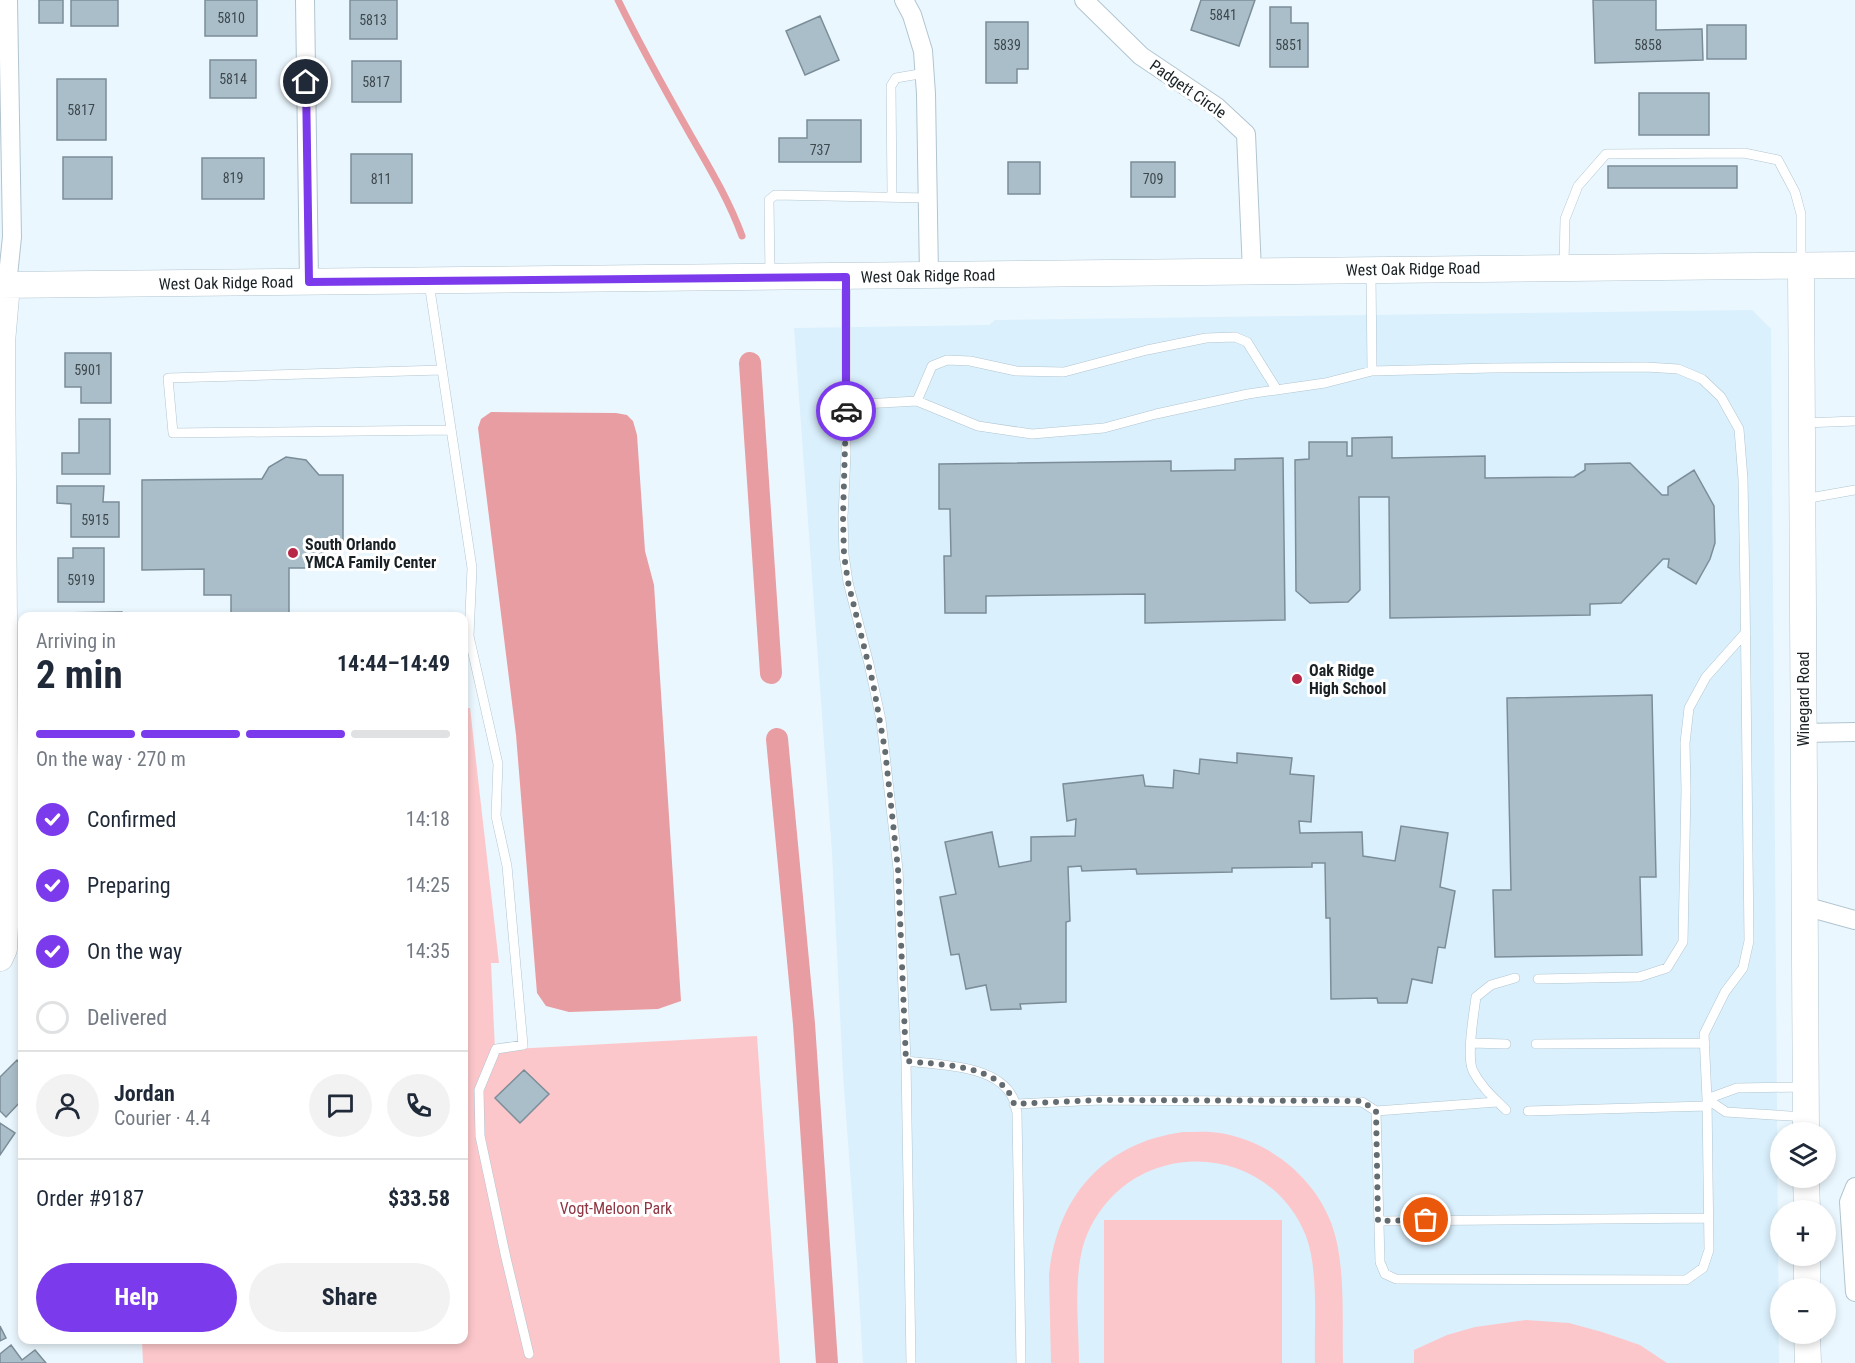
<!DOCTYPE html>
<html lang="en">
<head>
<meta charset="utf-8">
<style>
  :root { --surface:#fff; --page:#f2f2f3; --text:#1f2937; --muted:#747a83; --line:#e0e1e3; --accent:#7c3aed }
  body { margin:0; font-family:"Roboto Condensed",sans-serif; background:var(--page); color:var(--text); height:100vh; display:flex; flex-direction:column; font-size:22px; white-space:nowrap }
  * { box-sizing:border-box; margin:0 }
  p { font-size:20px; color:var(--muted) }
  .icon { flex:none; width:33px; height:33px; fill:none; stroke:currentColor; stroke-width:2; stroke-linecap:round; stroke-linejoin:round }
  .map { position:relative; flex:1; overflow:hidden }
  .side { position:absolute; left:18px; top:612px; width:450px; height:732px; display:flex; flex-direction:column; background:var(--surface); border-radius:12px; box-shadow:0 3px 9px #0003 }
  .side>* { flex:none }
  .controls { position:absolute; left:1770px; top:1122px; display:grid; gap:12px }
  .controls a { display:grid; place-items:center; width:66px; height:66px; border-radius:50%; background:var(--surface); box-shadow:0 3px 9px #0003; font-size:30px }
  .pin { position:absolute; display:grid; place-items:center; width:51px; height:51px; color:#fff; margin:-26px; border:3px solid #fff; border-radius:50%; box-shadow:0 2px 6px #0007 }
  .courier { position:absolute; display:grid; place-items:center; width:60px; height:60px; margin:-30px; border:4px solid #7c3aed; border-radius:50%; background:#fff; color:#222; box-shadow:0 2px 8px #0007 }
  .head em { font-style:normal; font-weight:700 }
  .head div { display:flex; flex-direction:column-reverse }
  .head { display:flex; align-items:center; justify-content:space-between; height:102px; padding:0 18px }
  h1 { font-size:39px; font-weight:700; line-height:45px }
  .bar { display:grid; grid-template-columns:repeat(4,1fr); gap:9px 6px; align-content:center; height:72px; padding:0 18px }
  .bar i { height:8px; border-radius:4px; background:var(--line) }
  .bar .current { background:var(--accent) }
  .bar p { grid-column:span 4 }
  .line { display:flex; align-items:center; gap:15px; padding:0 18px; border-top:2px solid var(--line) }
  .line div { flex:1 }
  .round { display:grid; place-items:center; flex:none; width:63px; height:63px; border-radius:32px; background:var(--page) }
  ol { padding:0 18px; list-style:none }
  li { display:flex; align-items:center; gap:18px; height:66px }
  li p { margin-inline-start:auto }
  li .icon { padding:6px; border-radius:50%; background:var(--accent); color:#fff; stroke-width:4 }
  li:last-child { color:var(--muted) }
  li i { width:33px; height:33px; border:3px solid var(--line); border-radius:50% }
  .primary-button { display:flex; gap:12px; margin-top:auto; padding:12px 18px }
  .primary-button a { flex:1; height:69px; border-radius:36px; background:var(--accent); color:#fff; font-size:24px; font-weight:700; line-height:69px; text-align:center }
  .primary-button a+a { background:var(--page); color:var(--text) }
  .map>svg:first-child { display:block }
  .built { fill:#daf0fd }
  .green { fill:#fcc7ca }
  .water { fill:#e79da1 }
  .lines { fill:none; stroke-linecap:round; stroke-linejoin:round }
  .stream { stroke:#e79da1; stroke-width:7 }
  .canal { stroke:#e79da1; stroke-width:22 }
  .building { fill:#aabec9; stroke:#7b8d98; stroke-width:1.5 }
  .lane-casing { stroke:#b1c5d0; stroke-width:10 }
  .street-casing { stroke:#b1c5d0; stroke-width:20 }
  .secondary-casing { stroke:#b1c5d0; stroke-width:27 }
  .lane { stroke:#fff; stroke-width:9 }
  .street { stroke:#fff; stroke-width:18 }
  .secondary { stroke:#fff; stroke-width:26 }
  .done { stroke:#636c71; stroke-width:6; stroke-dasharray:0 10.8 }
  .route { stroke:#7c3aed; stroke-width:8 }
  .poi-dot { fill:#b82745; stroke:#fff; stroke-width:2 }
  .labels { text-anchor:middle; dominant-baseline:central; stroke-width:6; stroke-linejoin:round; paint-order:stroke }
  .number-label { font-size:14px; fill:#3e484e }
  .street-label { font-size:16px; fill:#1a2125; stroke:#fff }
  .poi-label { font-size:16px; font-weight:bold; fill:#1a2125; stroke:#fff; text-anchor:start }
  .park-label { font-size:16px; fill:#8e3642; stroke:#fff }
</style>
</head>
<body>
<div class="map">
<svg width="1855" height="1363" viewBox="0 0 1855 1363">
  <rect width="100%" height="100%" fill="#ebf7fe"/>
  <path class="built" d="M 1752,310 L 1771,329 L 1779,1363 L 863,1363 L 857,1263 L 843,1075 L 832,853 L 794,328 L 989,325 L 995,320 Z"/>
  <path class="green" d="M 464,708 L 470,708 L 499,963 L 491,963 L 495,1050 L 757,1036 L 780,1363 L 143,1363 L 142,1340 L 464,1340 Z
    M 1183,1132 C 1195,1132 1208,1131 1220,1133 C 1276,1142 1326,1187 1337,1243 C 1345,1282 1342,1323 1343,1363 L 1315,1363 C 1314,1325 1319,1271 1306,1236 C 1268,1140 1135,1136 1090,1228 C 1071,1265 1079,1322 1079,1363 L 1051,1363 L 1049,1275 C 1057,1197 1103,1143 1183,1132 Z
    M 1104,1220 L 1282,1220 L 1282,1363 L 1104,1363 Z
    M 1526,1320 L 1569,1323 L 1602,1332 L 1640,1345 L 1667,1363 L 1414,1363 L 1414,1350 L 1447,1335 L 1475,1327 Z"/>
  <path class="water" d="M 491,412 L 616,413 L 627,415 L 633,421 L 637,435 L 645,551 L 654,585 L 681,1001 L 658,1009 L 569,1012 L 546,1006 L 537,993 L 516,735 L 478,428 L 481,419 Z"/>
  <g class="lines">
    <path class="stream" d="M 618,0 C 640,45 665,90 690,134 C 709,167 729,200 742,236"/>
    <path class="canal" d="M 750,363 L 771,673
      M 777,739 L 804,1024 L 827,1363"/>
  </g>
  <path class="building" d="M 39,0 L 63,0 L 63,23 L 39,23 Z
    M 71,0 L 118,0 L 118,26 L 71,26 Z
    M 205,0 L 257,0 L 257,36 L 205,36 Z
    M 350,0 L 397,0 L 397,39 L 350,39 Z
    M 1201,0 L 1255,0 L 1239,46 L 1191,30 Z
    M 1593,0 L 1656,0 L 1656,30 L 1702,29 L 1703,60 L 1595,63 Z
    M 1270,7 L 1291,7 L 1291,23 L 1308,23 L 1308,67 L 1270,67 Z
    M 820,16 L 839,60 L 805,75 L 786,31 Z
    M 986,22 L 1028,22 L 1028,69 L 1017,69 L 1017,83 L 986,83 Z
    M 1707,25 L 1746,25 L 1746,59 L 1707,59 Z
    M 210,60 L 256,60 L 256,98 L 210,98 Z
    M 352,61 L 401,61 L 401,102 L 352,102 Z
    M 57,79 L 106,79 L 106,140 L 57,140 Z
    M 1639,93 L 1709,93 L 1709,135 L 1639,135 Z
    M 807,120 L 861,120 L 861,162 L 779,162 L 779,138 L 807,138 Z
    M 351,154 L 412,154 L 412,203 L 351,203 Z
    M 63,157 L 112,157 L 112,199 L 63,199 Z
    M 202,158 L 264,158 L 264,199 L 202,199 Z
    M 1008,162 L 1040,162 L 1040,194 L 1008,194 Z
    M 1131,162 L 1175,162 L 1175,197 L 1131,197 Z
    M 1608,166 L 1737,166 L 1737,188 L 1608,188 Z
    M 65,353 L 111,353 L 111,403 L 81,403 L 81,387 L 65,387 Z
    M 79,419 L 110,419 L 110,474 L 62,474 L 62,453 L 79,453 Z
    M 1392,437 L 1392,458 L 1485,456 L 1485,478 L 1574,477 L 1585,470 L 1585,464 L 1630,463 L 1662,495 L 1668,495 L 1668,487 L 1694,470 L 1714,506 L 1715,543 L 1710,559 L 1696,584 L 1668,567 L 1669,559 L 1663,559 L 1621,603 L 1590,604 L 1590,615 L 1390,618 L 1389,497 L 1359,497 L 1360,590 L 1348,602 L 1310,603 L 1296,591 L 1295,460 L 1309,459 L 1309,442 L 1347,442 L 1347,456 L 1352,456 L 1352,438 Z
    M 286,457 L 306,460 L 319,475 L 343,475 L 343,548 L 324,548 L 325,568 L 289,568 L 289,616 L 231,616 L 231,595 L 204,595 L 204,569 L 142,570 L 142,480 L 262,479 L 269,467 Z
    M 1283,458 L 1285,620 L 1145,623 L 1145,594 L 986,596 L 986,613 L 945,613 L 944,556 L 951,556 L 950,509 L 939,509 L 939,464 L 1171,461 L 1171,471 L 1235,470 L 1235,459 Z
    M 57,486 L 104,486 L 103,502 L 119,502 L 119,537 L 71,537 L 71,504 L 57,503 Z
    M 73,548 L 104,548 L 104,602 L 58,602 L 58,558 L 73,558 Z
    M 122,612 L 122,616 L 57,616 L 57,613 Z
    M 1652,695 L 1656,877 L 1640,877 L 1642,955 L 1495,957 L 1493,890 L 1511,890 L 1507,698 Z
    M 1237,753 L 1292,758 L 1290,774 L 1314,776 L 1311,822 L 1299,821 L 1300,833 L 1362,832 L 1363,856 L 1395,861 L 1401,826 L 1448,833 L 1440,887 L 1455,891 L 1445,948 L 1438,947 L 1432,983 L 1412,979 L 1407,1003 L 1378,1003 L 1377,998 L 1331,999 L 1330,918 L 1326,918 L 1325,863 L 1312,863 L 1312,867 L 1232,868 L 1232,872 L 1137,874 L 1136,869 L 1082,871 L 1081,866 L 1068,867 L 1070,921 L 1066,922 L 1066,1002 L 1020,1004 L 1021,1009 L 991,1010 L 986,985 L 966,989 L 959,954 L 951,955 L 940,897 L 956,894 L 945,842 L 992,832 L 999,867 L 1031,861 L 1031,837 L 1075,836 L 1076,819 L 1067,821 L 1063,784 L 1143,775 L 1145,786 L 1173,788 L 1174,770 L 1199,774 L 1200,759 L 1237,763 Z
    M 17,1060 L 22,1066 L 22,1100 L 6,1117 L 0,1111 L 0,1077 Z
    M 524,1070 L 549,1094 L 520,1123 L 495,1098 Z
    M 0,1123 L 15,1133 L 0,1155 Z
    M 0,1326 L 6,1338 L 0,1341 Z
    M 11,1345 L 22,1360 L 35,1350 L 46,1363 L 0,1363 L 0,1354 Z"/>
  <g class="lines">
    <g class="lane-casing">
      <path id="lane" d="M 892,197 L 891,86 L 896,78 L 925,73
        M 1564,265 L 1565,219 L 1578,186 L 1606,154 L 1744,153 L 1778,160 L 1795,192 L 1801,214 L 1801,263
        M 1371,272 L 1372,371
        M 770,275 L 769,200 L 775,195 L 927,198
        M 846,277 L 846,454 L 843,517 L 844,555 L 848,582 L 869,664 L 881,720 L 898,869 L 906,1061 L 911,1363
        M 429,283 L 472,568 L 469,636 L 498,764 L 496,816 L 507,866 L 523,1045 L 496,1049 L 479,1090 L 480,1136 L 506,1258 L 529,1354
        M 442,370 L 168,378 L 173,433 L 451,430
        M 917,401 L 932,366 L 947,360 L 970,361 L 1016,371 L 1064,372 L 1147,350 L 1206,338 L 1235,337 L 1247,342 L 1277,390
        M 846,405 L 917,401 L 978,426 L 1032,434 L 1104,428 L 1156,414 L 1248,394 L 1325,383 L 1372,371 L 1492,368 L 1646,367 L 1678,369 L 1702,379 L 1721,397 L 1739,429 L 1743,479 L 1745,591 L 1749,941 L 1743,968 L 1725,992 L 1704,1034 L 1707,1099 L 1709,1250 L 1703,1268 L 1686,1280 L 1396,1279 L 1385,1274 L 1380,1262 L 1376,1111 L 1362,1102 L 1101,1100 L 1014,1104
        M 1804,423 L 1855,421
        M 1804,499 L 1855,490
        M 1538,979 L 1639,977 L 1667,968 L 1683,942 L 1686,790 L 1685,743 L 1689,708 L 1706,677 L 1746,632
        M 1471,1043 L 1506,1044
        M 1536,1044 L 1705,1043
        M 906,1061 C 938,1065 997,1064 1013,1098 C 1015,1102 1015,1108 1017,1112 L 1021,1363
        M 1707,1099 L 1726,1112 L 1806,1117
        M 1707,1099 L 1737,1088 L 1803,1087
        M 1506,1110 C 1494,1098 1481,1087 1473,1071 C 1466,1057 1474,1013 1476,997 L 1491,985 L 1515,978
        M 1376,1111 L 1497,1102
        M 1528,1111 L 1707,1106
        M 1379,1221 L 1708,1218"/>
    </g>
    <g class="street-casing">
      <path id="street" d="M 305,0 L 309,282
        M 904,0 L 912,15 L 923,51 L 926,94 L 929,276
        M 1084,0 L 1141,56 L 1217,107 L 1246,134 L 1252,271
        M 7,285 L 12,237 L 8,0
        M 1803,733 L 1855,732
        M 1804,906 L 1855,920
        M 1855,1187 L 1849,1202 L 1855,1292"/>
    </g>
    <g class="secondary-casing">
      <path id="secondary" d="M 1801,266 L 1806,1132
        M 0,285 L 1855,265
        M 0,958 L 4,949 L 6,904 L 2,342 L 7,285
        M 1806,1178 L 1807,1210
        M 1807,1256 L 1807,1288
        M 1807,1334 L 1808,1363"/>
    </g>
    <use href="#lane" class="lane"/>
    <use href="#street" class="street"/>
    <use href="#secondary" class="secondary"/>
  </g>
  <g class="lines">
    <path class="done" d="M 846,411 L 843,517 L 844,555 L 848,582 L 873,683 L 885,750 L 898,869 L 906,1061 C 940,1065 1003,1064 1014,1104 L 1101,1100 L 1362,1101 L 1376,1111 L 1378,1221 L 1426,1220"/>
    <path class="route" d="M 306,82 L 309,282 L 846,277 L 846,411"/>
  </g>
  <g class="poi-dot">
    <circle cx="293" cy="553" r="6"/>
    <circle cx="1297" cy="679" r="6"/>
  </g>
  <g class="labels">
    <g class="number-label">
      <text x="1223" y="15">5841</text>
      <text x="231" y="18">5810</text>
      <text x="373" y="20">5813</text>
      <text x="1007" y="45">5839</text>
      <text x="1289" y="45">5851</text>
      <text x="1648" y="45">5858</text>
      <text x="233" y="79">5814</text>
      <text x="376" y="82">5817</text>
      <text x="81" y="110">5817</text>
      <text x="820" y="150">737</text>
      <text x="233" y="178">819</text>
      <text x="381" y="179">811</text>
      <text x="1153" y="179">709</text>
      <text x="88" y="370">5901</text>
      <text x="95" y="520">5915</text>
      <text x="81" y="580">5919</text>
    </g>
    <g class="street-label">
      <text transform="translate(1188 89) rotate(35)">Padgett Circle</text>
      <text transform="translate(1413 269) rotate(-1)">West Oak Ridge Road</text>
      <text transform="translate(928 276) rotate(-1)">West Oak Ridge Road</text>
      <text transform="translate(226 283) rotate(-1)">West Oak Ridge Road</text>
      <text transform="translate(1803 699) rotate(-90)">Winegard Road</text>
    </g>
    <g class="poi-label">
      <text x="305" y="544">South Orlando<tspan x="305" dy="18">YMCA Family Center</tspan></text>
      <text x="1309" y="670">Oak Ridge<tspan x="1309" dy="18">High School</tspan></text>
    </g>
    <g class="park-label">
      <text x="616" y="1208">Vogt-Meloon Park</text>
    </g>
  </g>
</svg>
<div class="controls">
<a><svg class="icon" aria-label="layers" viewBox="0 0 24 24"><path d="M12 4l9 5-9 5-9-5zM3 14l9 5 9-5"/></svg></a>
<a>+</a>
<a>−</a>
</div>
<div class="pin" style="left:1426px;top:1220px;background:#ea580c"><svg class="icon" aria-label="bag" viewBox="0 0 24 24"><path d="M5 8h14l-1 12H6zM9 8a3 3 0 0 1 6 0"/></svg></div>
<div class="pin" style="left:306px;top:82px;background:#1f2937"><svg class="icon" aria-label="home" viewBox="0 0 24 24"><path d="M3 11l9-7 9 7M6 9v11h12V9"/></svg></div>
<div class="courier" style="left:846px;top:411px"><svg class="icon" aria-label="car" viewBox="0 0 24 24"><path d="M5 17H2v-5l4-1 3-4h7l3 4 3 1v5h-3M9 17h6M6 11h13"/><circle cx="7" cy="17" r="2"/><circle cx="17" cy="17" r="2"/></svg></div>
<section class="side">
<div class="head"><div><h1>2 min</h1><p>Arriving in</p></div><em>14:44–14:49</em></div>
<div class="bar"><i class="current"></i><i class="current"></i><i class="current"></i><i></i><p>On the way · 270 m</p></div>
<ol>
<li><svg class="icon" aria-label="check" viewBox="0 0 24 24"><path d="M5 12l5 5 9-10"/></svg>Confirmed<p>14:18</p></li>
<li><svg class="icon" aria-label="check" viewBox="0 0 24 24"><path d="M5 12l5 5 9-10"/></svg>Preparing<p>14:25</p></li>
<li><svg class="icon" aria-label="check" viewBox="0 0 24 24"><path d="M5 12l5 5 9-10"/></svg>On the way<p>14:35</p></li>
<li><i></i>Delivered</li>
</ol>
<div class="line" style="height:108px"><a class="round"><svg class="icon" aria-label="person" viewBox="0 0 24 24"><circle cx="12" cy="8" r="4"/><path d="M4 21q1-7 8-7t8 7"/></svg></a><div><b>Jordan</b><p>Courier · 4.4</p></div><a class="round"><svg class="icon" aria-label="chat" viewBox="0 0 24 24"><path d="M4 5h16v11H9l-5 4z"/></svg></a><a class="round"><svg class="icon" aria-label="phone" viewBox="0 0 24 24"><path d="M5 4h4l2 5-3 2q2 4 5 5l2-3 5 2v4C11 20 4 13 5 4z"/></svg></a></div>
<div class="line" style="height:78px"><div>Order #9187</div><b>$33.58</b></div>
<div class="primary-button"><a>Help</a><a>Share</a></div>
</section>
</div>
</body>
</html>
